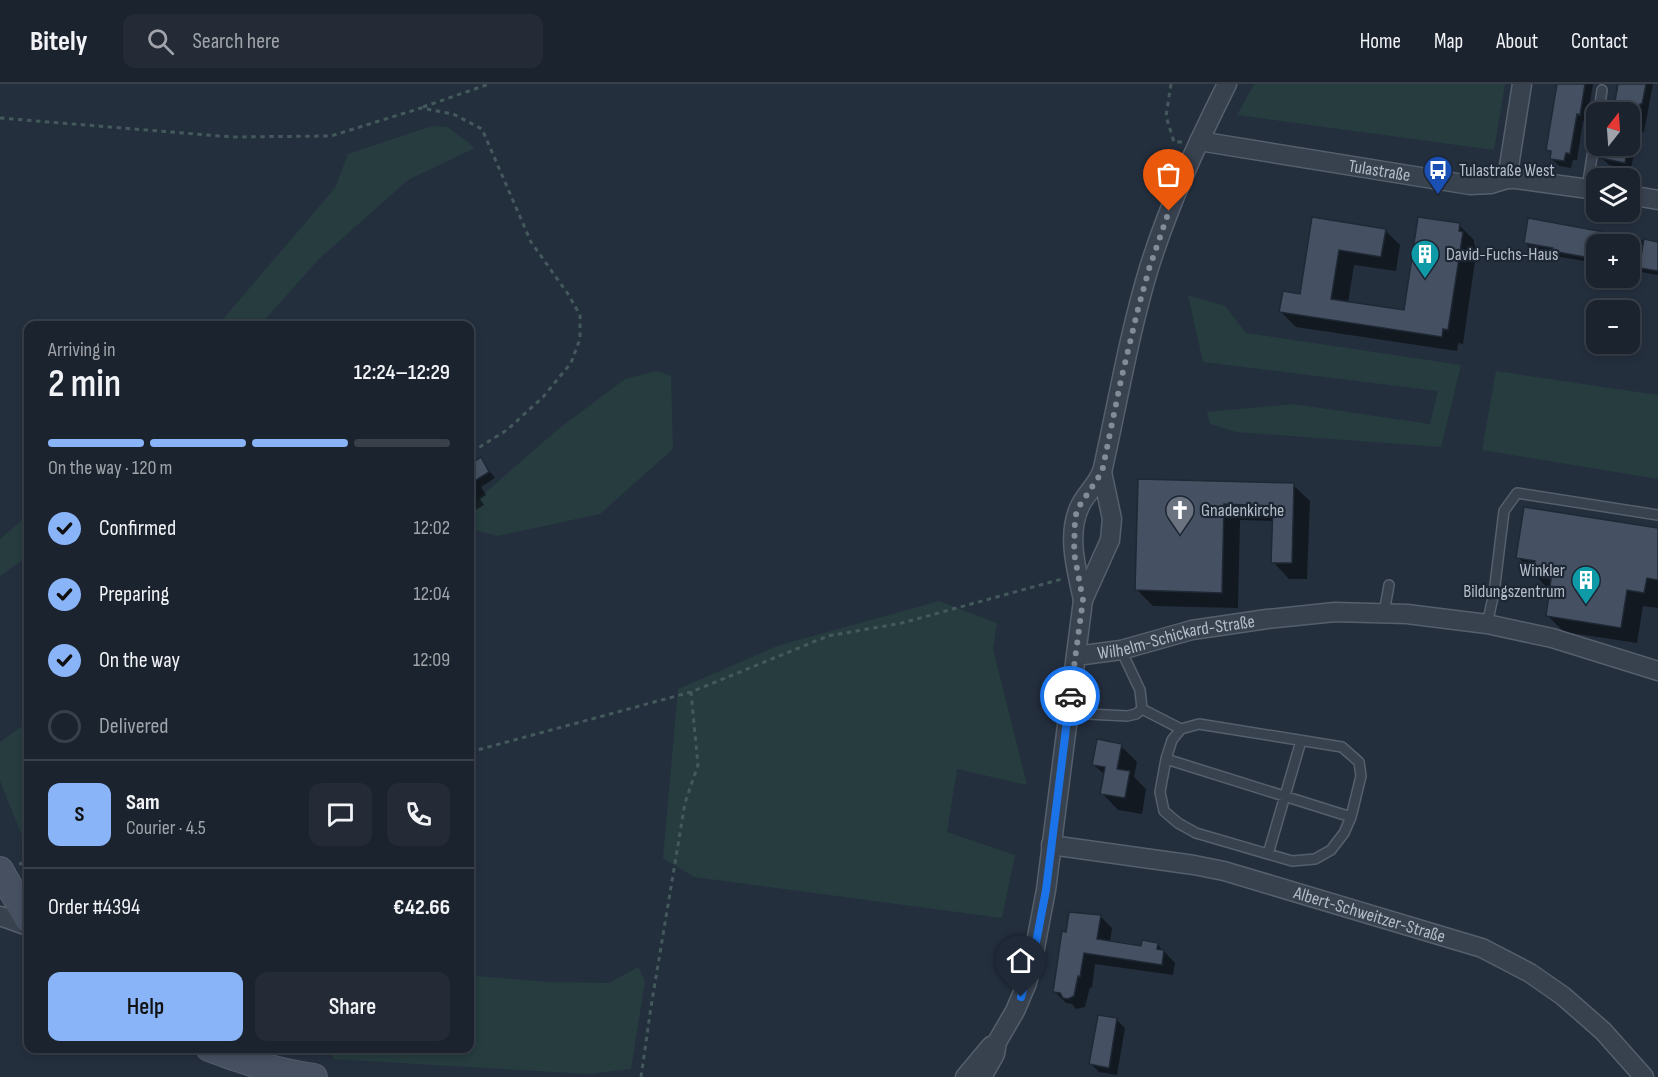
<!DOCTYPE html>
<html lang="en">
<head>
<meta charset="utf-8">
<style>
  :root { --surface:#1b232e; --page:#242b36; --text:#f1f3f6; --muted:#a0a4aa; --line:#39404a; --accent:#8ab4f8 }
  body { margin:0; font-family:"Sofia Sans Condensed",sans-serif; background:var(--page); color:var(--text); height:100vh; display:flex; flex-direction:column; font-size:22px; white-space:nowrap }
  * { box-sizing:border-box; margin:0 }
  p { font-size:20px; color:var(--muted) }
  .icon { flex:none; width:33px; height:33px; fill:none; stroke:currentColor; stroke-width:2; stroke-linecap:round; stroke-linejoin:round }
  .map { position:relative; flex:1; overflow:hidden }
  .sheet { position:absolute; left:24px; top:237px; width:450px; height:732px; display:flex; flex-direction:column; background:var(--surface); border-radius:12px; box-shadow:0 3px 9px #0003,0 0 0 2px var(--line) }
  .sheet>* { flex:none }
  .needle { width:39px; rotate:17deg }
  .buttons { position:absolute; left:1586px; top:18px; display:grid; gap:12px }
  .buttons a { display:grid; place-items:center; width:54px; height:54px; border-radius:12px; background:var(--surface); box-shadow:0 3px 9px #0003,0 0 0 2px var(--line); font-size:30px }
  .pin { position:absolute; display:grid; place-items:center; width:51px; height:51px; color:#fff; margin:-62px -26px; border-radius:50% 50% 50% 0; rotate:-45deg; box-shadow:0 0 6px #0007 }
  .pin .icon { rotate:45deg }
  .courier { position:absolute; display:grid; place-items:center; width:60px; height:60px; margin:-30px; border:4px solid #1a73e8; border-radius:50%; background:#fff; color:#222; box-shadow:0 2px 8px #0007 }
  .summary em { font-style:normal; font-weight:600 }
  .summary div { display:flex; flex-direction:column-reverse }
  .summary { display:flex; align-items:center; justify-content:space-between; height:102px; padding:0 24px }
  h1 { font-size:39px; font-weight:600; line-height:45px }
  .bar { display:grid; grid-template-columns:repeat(4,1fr); gap:9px 6px; align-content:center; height:72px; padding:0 24px }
  .bar i { height:8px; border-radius:4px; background:var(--line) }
  .bar .on { background:var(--accent) }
  .bar p { grid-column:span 4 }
  .line { display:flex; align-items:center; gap:15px; padding:0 24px; border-top:2px solid var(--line) }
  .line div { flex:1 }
  .round { display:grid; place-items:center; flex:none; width:63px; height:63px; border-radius:12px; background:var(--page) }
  ol { padding:0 24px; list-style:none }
  li { display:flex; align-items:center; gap:18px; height:66px }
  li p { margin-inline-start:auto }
  li .icon { padding:6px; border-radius:50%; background:var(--accent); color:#111; stroke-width:4 }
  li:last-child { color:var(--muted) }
  li i { width:33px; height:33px; border:3px solid var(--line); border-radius:50% }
  .button { display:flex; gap:12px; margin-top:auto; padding:12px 24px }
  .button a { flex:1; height:69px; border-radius:12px; background:var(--accent); color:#111; font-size:24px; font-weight:600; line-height:69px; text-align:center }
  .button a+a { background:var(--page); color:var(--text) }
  header { display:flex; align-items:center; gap:36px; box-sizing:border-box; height:84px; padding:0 30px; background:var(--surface); border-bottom:2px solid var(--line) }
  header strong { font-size:28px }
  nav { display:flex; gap:33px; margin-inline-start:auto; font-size:21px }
  .search { width:420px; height:54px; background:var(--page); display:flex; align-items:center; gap:15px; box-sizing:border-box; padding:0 21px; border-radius:12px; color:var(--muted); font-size:22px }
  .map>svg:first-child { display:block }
  .green { fill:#263c3f }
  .shadow { fill:#0007 }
  .building { fill:#455162; stroke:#1f2835; stroke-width:1.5 }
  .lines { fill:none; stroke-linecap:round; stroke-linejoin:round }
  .service-casing { stroke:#565f6c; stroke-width:12 }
  .minor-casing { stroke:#565f6c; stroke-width:21 }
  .secondary-casing { stroke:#565f6c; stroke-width:28 }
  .path { stroke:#44595c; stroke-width:3; stroke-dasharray:4.5 4.5; stroke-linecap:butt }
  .service { stroke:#38414e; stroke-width:9 }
  .minor { stroke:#38414e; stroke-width:18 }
  .secondary { stroke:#465061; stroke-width:26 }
  .done { stroke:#828b98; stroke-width:6; stroke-dasharray:0 10.8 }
  .route { stroke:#1a73e8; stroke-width:8 }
  .labels { text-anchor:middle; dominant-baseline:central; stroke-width:4.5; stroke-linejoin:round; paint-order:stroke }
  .street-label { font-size:18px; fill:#b4bcc9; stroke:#1d2633 }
  .poi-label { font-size:18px; fill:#b4bcc9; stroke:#1d2633; text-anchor:start }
</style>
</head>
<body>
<header>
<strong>Bitely</strong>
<div class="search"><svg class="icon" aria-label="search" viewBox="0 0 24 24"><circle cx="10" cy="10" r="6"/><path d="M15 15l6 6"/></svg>Search here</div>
<nav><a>Home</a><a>Map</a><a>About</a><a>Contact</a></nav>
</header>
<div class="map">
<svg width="1658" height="993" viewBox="0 0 1658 993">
  <rect width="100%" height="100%" fill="#242f3e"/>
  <path class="green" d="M 1254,0 L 1505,0 L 1494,66 L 1237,31 Z
    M 432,42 L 448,43 L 475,64 L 408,96 L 319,175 L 260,241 L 218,241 L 335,104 L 348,70 Z
    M 1188,211 L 1225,222 L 1246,249 L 1461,281 L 1441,363 L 1236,348 L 1210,340 L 1207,328 L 1293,320 L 1430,340 L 1438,307 L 1203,278 Z
    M 657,287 L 671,292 L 673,365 L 600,430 L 497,452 L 470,445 L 470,422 L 557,346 L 625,295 Z
    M 1496,287 L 1658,311 L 1658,395 L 1482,366 Z
    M 28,431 L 28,472 L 0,492 L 0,455 Z
    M 939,517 L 997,539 L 993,565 L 1027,701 L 957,685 L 947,748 L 1015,771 L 1002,834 L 694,793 L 663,774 L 678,605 L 777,562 Z
    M 28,638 L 28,761 L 26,762 L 0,697 L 0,658 Z
    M 638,883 L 645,897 L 631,985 L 587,990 L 334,975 L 328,965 L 470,964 L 470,886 L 475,892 L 549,898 L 609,899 Z"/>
  <path class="shadow" d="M 1559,0 L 1593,0 L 1587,37 L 1583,37 L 1577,76 L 1573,76 L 1571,84 L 1559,82 L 1551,74 L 1552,70 L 1548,66 Z
    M 1617,0 L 1653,0 L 1644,48 L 1638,47 L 1631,85 L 1609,81 L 1601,73 L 1604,62 L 1629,62 L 1629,28 L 1615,28 L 1618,9 L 1616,6 Z
    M 1313,135 L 1385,146 L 1400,161 L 1396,187 L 1354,181 L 1348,219 L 1405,227 L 1459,141 L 1474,156 L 1474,160 L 1477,164 L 1463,260 L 1458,259 L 1457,267 L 1296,243 L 1281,228 L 1301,211 Z
    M 1529,136 L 1658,159 L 1658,191 L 1629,186 L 1629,160 L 1596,160 L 1596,179 L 1560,173 L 1557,169 L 1532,165 L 1525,159 Z
    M 480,375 L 495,394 L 481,403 L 486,411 L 480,415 L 484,421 L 474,427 L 470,422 L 470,382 Z
    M 1140,396 L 1293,401 L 1310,417 L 1307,495 L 1289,495 L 1273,478 L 1274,437 L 1240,436 L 1238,524 L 1153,522 L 1137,506 Z
    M 1658,445 L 1658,524 L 1643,522 L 1637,559 L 1564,548 L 1547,531 L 1551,508 L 1518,473 Z
    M 1121,662 L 1137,678 L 1134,693 L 1146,705 L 1142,730 L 1118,726 L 1102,709 L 1105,691 L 1094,681 Z
    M 1101,833 L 1112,844 L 1110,858 L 1142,863 L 1157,860 L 1175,879 L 1173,891 L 1095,880 L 1092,904 L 1090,903 L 1085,923 L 1076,925 L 1072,920 L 1066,919 L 1055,908 L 1067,849 Z
    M 1117,936 L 1125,944 L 1117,991 L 1099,988 L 1091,980 Z"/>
  <path class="building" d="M 1557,0 L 1585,0 L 1580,31 L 1577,30 L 1570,70 L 1566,69 L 1564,77 L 1550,75 L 1551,67 L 1546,66 Z
    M 1618,0 L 1646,0 L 1642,20 L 1640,20 L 1639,28 L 1613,28 Z
    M 1602,62 L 1628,62 L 1625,79 L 1600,74 Z
    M 1312,133 L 1386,145 L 1381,173 L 1339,166 L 1331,215 L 1404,226 L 1418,133 L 1460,139 L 1459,147 L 1463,148 L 1448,246 L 1443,245 L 1442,253 L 1279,228 L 1283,207 L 1300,210 Z
    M 1528,134 L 1631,153 L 1630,160 L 1596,160 L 1596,175 L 1552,167 L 1553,164 L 1524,159 Z
    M 1644,155 L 1658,158 L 1658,187 L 1639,184 Z
    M 481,373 L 489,388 L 470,400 L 470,380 Z
    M 1138,395 L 1294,399 L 1292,479 L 1271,479 L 1273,422 L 1224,420 L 1222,509 L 1135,506 Z
    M 1524,423 L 1658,444 L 1658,496 L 1647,494 L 1644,509 L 1627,506 L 1621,544 L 1546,532 L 1551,495 L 1533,492 L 1535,477 L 1516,474 Z
    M 1097,655 L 1122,660 L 1117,685 L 1130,687 L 1125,714 L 1100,710 L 1105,683 L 1092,681 Z
    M 1069,828 L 1101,831 L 1097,855 L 1141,862 L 1142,856 L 1158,859 L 1157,865 L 1164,866 L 1162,881 L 1084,869 L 1080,893 L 1078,892 L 1074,912 L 1068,915 L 1063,914 L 1060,909 L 1053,908 L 1062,847 L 1066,848 Z
    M 1098,931 L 1117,934 L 1109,984 L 1089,980 Z"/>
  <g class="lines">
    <g class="service-casing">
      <path id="service" d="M 1599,28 L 1602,6
        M 1587,105 L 1596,46
        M 1384,529 L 1389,501
        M 1487,540 L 1494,509 L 1504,427 L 1517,409 L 1658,431
        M 1142,625 L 1181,645
        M 1068,629 L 1127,632 L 1136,630 L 1142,625 L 1140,606 L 1121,566
        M 1199,640 L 1342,663 L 1359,678 L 1361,692 L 1351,733 L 1344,749 L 1331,766 L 1315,775 L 1292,777 L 1196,749 L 1178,739 L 1164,727 L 1160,708 L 1166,675 L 1172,656 L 1181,645 Z
        M 1166,675 L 1351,733
        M 1268,770 L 1301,657"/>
    </g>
    <g class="minor-casing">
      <g id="minor">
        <path id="s1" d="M 1199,57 L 1470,101 L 1491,100 L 1507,95 L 1516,95 L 1596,106"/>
        <path d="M 1507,95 L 1522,0"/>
        <path d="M 1629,111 L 1658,116"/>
        <path d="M 1083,516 C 1077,487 1066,451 1080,422 C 1086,409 1100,398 1103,384 C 1118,317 1129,250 1149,184 C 1169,120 1197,60 1227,0"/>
        <path id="s2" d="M 1076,572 L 1121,566 L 1192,546 L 1267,535 L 1335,528 L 1407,530 L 1487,540 L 1552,554 L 1658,587"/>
        <path id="s3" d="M 1051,761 L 1194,781 L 1224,787 L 1482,864 L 1530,889 L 1563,912 L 1603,947 L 1644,993"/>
        <path d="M 0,832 L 28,842"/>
        <path d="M 965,993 L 991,962"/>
        <path d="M 982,993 L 995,970 L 997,958 L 1015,927 L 1027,899 L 1034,869 L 1046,806 L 1083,516 L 1110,456 L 1112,435 L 1102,388"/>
      </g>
    </g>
    <g class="secondary-casing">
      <path id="secondary" d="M 0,786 L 28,835
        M 209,964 C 242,977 278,988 314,993"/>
    </g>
    <path class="path" d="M 1171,0 L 1166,32 L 1174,58 L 1182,58
      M 423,23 L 489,0
      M 0,34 L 232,53 L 331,52 L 421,24 L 453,30 L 482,45 L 531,158 L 568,210 L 580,231 L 580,255 L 571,279 L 543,313 L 507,346 L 470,369
      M 470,668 L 691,608 L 828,552 L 902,539 L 1062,495
      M 19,780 L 28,778
      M 641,993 L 651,923 L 685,719 L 698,681 L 691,608"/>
    <use href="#service" class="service"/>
    <use href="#minor" class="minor"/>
    <use href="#secondary" class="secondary"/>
  </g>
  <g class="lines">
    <path class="done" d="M 1070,612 L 1083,516 L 1074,469 L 1075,433 L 1080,421 L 1102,388 L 1121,296 L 1138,225 L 1149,185 L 1169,127"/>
    <path class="route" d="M 1021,913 L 1034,869 L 1046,806 L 1070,612"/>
  </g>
  <defs>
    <g id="bus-pin" transform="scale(1.5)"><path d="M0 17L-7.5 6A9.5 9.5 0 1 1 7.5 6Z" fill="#1a4fb4" stroke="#1d2633"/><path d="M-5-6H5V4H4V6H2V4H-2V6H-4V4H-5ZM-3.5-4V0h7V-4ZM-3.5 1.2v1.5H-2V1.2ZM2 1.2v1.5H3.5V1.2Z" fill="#fff"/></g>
    <g id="building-pin" transform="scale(1.5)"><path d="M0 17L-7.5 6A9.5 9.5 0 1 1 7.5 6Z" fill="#0f9aa8" stroke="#1d2633"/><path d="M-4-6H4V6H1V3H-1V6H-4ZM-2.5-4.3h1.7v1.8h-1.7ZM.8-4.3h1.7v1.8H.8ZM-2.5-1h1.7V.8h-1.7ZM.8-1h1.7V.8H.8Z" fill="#fff"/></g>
    <g id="church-pin" transform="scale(1.5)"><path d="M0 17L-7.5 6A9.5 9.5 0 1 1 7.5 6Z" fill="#6b7280" stroke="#1d2633"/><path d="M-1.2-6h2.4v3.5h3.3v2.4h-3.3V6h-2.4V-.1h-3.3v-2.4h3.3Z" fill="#fff"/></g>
  </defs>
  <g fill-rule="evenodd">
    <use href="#bus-pin" x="1438" y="86"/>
    <use href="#building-pin" x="1425" y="170"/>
    <use href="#church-pin" x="1180" y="426"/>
    <use href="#building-pin" x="1586" y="496"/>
  </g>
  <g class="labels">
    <g class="street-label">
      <text stroke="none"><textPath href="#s1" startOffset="183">Tulastraße</textPath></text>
      <text stroke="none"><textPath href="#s2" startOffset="102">Wilhelm-Schickard-Straße</textPath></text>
      <text stroke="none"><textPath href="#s3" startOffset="327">Albert-Schweitzer-Straße</textPath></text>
    </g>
    <g class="poi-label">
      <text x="1459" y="86">Tulastraße West</text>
      <text x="1446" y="170">David-Fuchs-Haus</text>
      <text x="1201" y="426">Gnadenkirche</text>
      <text x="1565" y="486" text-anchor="end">Winkler<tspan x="1565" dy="21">Bildungszentrum</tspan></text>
    </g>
  </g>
</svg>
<div class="buttons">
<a><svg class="needle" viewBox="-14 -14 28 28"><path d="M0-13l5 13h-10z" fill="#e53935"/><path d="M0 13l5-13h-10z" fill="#a0a4aa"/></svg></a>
<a><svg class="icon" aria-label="layers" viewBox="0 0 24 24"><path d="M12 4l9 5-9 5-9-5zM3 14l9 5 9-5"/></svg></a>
<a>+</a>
<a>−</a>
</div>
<div class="pin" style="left:1169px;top:127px;background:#ea580c"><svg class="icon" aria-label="bag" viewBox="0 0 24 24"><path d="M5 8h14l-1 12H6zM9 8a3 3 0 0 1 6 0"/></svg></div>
<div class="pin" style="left:1021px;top:913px;background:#1f2937"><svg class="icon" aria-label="home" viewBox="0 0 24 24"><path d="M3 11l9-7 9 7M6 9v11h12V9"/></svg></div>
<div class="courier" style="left:1070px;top:612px"><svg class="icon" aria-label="car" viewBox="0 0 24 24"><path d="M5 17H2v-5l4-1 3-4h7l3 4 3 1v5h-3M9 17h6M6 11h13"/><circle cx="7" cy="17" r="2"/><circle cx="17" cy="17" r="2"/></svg></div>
<section class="sheet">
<div class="summary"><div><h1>2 min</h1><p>Arriving in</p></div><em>12:24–12:29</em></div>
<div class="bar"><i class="on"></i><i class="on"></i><i class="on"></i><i></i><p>On the way · 120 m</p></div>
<ol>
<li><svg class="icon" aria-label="check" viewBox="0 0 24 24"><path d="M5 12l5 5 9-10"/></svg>Confirmed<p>12:02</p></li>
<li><svg class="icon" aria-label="check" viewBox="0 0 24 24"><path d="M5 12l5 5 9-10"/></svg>Preparing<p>12:04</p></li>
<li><svg class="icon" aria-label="check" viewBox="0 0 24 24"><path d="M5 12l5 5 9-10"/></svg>On the way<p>12:09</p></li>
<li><i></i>Delivered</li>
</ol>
<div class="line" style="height:108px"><b class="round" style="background:var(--accent);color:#111">S</b><div><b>Sam</b><p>Courier · 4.5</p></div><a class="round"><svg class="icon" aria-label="chat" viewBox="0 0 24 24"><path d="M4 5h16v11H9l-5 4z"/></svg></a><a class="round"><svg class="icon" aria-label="phone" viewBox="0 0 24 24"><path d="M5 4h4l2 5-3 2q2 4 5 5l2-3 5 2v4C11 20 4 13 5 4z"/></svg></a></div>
<div class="line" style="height:78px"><div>Order #4394</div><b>€42.66</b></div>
<div class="button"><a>Help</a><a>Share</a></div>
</section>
</div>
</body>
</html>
